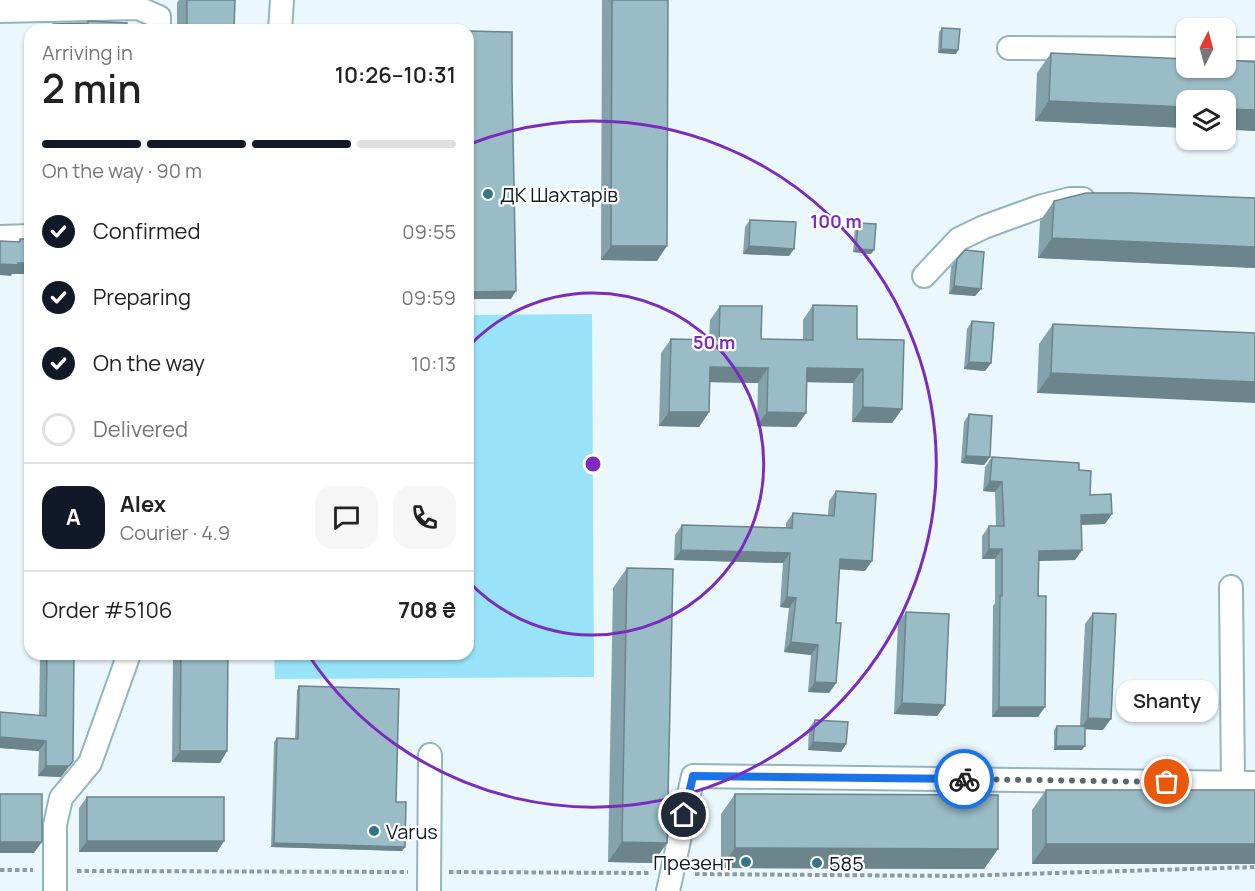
<!DOCTYPE html>
<html lang="en">
<head>
<meta charset="utf-8">
<style>
  :root { --surface:#fff; --page:#f6f6f6; --text:#222; --muted:#767676; --line:#e0e0e0; --accent:#111827 }
  body { margin:0; font-family:Manrope,sans-serif; background:var(--page); color:var(--text); height:100vh; display:flex; flex-direction:column; font-size:22px; white-space:nowrap }
  * { box-sizing:border-box; margin:0 }
  p { font-size:20px; color:var(--muted) }
  .icon { flex:none; width:33px; height:33px; fill:none; stroke:currentColor; stroke-width:2; stroke-linecap:round; stroke-linejoin:round }
  .map { position:relative; flex:1; overflow:hidden }
  .drawer { position:absolute; left:24px; top:24px; width:450px; height:636px; display:flex; flex-direction:column; background:var(--surface); border-radius:18px; box-shadow:0 2px 4px #0004 }
  .drawer>* { flex:none }
  .needle { width:39px; rotate:6deg }
  .tools { position:absolute; left:1176px; top:18px; display:grid; gap:12px }
  .tools a { display:grid; place-items:center; width:60px; height:60px; border-radius:12px; background:var(--surface); box-shadow:0 2px 4px #0004; font-size:30px }
  .pin { position:absolute; display:grid; place-items:center; width:51px; height:51px; color:#fff; margin:-26px; border:3px solid #fff; border-radius:50%; box-shadow:0 2px 6px #0007 }
  .courier { position:absolute; display:grid; place-items:center; width:60px; height:60px; margin:-30px; border:4px solid #1a73e8; border-radius:50%; background:#fff; color:#222; box-shadow:0 2px 8px #0007 }
  .bubble { position:absolute; height:42px; border-radius:18px; background:var(--surface); box-shadow:0 2px 4px #0004; font-size:20px; font-weight:600; line-height:42px; text-align:center }
  .summary em { font-style:normal; font-weight:600 }
  .summary div { display:flex; flex-direction:column-reverse }
  .summary { display:flex; align-items:center; justify-content:space-between; height:102px; padding:0 18px }
  h1 { font-size:39px; font-weight:600; line-height:45px }
  .bar { display:grid; grid-template-columns:repeat(4,1fr); gap:9px 6px; align-content:center; height:72px; padding:0 18px }
  .bar i { height:8px; border-radius:4px; background:var(--line) }
  .bar .active { background:var(--accent) }
  .bar p { grid-column:span 4 }
  .line { display:flex; align-items:center; gap:15px; padding:0 18px; border-top:2px solid var(--line) }
  .line div { flex:1 }
  .round { display:grid; place-items:center; flex:none; width:63px; height:63px; border-radius:18px; background:var(--page) }
  ol { padding:0 18px; list-style:none }
  li { display:flex; align-items:center; gap:18px; height:66px }
  li p { margin-inline-start:auto }
  li .icon { padding:6px; border-radius:50%; background:var(--accent); color:#fff; stroke-width:4 }
  li:last-child { color:var(--muted) }
  li i { width:33px; height:33px; border:3px solid var(--line); border-radius:50% }
  .map>svg:first-child { display:block }
  .green { fill:#98e3f9 }
  .lines { fill:none; stroke-linecap:round; stroke-linejoin:round }
  .minor-casing { stroke:#92b5bf; stroke-width:26 }
  .path { stroke:#8d9b9f; stroke-width:4; stroke-dasharray:4.5 3; stroke-linecap:butt }
  .minor { stroke:#fff; stroke-width:22 }
  .wall { fill:#84a2ab }
  .shaded-wall { fill:#6c848b }
  .building { fill:#9abcc7; stroke:#6c848b; stroke-width:1.5 }
  .done { stroke:#5b686d; stroke-width:6; stroke-dasharray:0 10.8 }
  .route { stroke:#1a73e8; stroke-width:8 }
  .ring { fill:none; stroke:#7b2cbf; stroke-width:3 }
  .poi-dot { fill:#337587; stroke:#fff; stroke-width:2 }
  .labels { text-anchor:middle; dominant-baseline:central; stroke-width:4.5; stroke-linejoin:round; paint-order:stroke }
  .poi-label { font-size:20px; fill:#0e1b1f; stroke:#fff; text-anchor:start }
  .centre { fill:#7b2cbf; stroke:#fff; stroke-width:3 }
  .ring-label { font-size:18px; text-anchor:middle; font-weight:bold; fill:#7b2cbf; stroke:#fff; stroke-width:4.5; stroke-linejoin:round; paint-order:stroke }
</style>
</head>
<body>
<div class="map">
<svg width="1255" height="891" viewBox="0 0 1255 891">
  <rect width="100%" height="100%" fill="#eaf8fd"/>
  <path class="green" d="M 592,314 L 594,677 L 275,679 L 274,654 L 468,654 L 468,315 Z"/>
  <g class="lines">
    <g class="minor-casing">
      <path id="minor" d="M 0,11 L 138,8 L 159,17 L 159,30
        M 280,30 L 282,0
        M 1009,48 L 1186,49
        M 1226,49 L 1255,49
        M 0,237 L 30,236
        M 924,276 L 959,239 L 984,227 L 1039,207 L 1070,199 L 1083,199
        M 1231,587 L 1233,783
        M 55,891 L 55,825 L 61,798 L 90,763 L 129,654
        M 429,891 L 430,755
        M 668,891 L 693,776 L 1255,783"/>
    </g>
    <path class="path" d="M 0,870 L 33,870
      M 77,871 L 408,872
      M 449,872 L 651,873
      M 695,874 L 956,876 L 1255,867"/>
    <use href="#minor" class="minor"/>
  </g>
  <path class="wall" d="M 179,0 L 235,0 L 234,30 L 177,30 L 177,3 Z
    M 602,0 L 668,0 L 657,261 L 601,260 Z
    M 88,21 L 126,30 L 48,30 L 53,24 L 87,23 Z
    M 942,28 L 958,50 L 956,54 L 938,53 L 939,32 Z
    M 468,31 L 511,299 L 468,299 Z
    M 1051,53 L 1255,62 L 1255,131 L 1035,121 L 1037,73 Z
    M 1255,198 L 1255,268 L 1038,258 L 1040,221 L 1054,201 Z
    M 750,220 L 789,256 L 743,254 L 745,227 Z
    M 858,223 L 871,254 L 853,252 L 855,227 Z
    M 957,259 L 981,289 L 975,296 L 949,294 L 951,267 Z
    M 813,305 L 857,339 L 902,409 L 892,423 L 852,422 L 853,383 L 807,382 L 806,413 L 796,427 L 757,426 L 758,383 L 710,382 L 709,412 L 699,427 L 659,426 L 661,353 L 671,339 L 709,340 L 710,320 L 720,306 L 761,339 L 803,340 L 803,320 Z
    M 972,321 L 991,363 L 985,371 L 964,369 L 967,329 Z
    M 1053,324 L 1255,333 L 1037,393 L 1039,344 Z
    M 969,414 L 990,457 L 984,465 L 961,463 L 964,422 Z
    M 992,457 L 1079,470 L 1090,495 L 1105,524 L 1081,525 L 1082,550 L 1075,560 L 1039,561 L 1038,717 L 992,717 L 993,606 L 995,603 L 995,559 L 982,559 L 982,536 L 989,526 L 996,526 L 995,492 L 983,491 L 985,467 Z
    M 836,491 L 865,571 L 840,569 L 836,623 L 836,683 L 829,693 L 808,692 L 811,655 L 784,652 L 789,608 L 780,607 L 783,563 L 674,560 L 675,535 L 682,525 L 786,528 L 786,523 L 793,513 L 828,515 L 829,501 Z
    M 627,568 L 653,863 L 608,862 L 613,588 Z
    M 906,612 L 945,705 L 937,716 L 894,714 L 898,623 Z
    M 1093,613 L 1103,730 L 1085,729 L 1082,750 L 1054,750 L 1054,730 L 1057,726 L 1080,726 L 1085,624 Z
    M 40,654 L 74,654 L 73,761 L 61,777 L 38,776 L 39,751 L 0,748 L 0,712 L 39,716 Z
    M 173,654 L 228,654 L 227,751 L 220,763 L 172,762 Z
    M 299,686 L 396,802 L 405,847 L 402,851 L 271,847 L 274,742 L 277,738 L 295,739 L 297,690 Z
    M 815,720 L 846,744 L 841,752 L 808,750 L 809,728 Z
    M 1046,790 L 1255,790 L 1032,864 L 1032,810 Z
    M 735,794 L 998,849 L 984,869 L 721,868 L 721,814 Z
    M 87,797 L 224,841 L 217,852 L 79,852 L 79,808 Z"/>
  <path class="shaded-wall" d="M 941,49 L 958,50 L 956,54 L 938,53 Z
    M 1049,101 L 1186,107 L 1186,128 L 1035,121 Z
    M 1226,109 L 1255,110 L 1255,131 L 1226,129 Z
    M 1052,238 L 1255,247 L 1255,268 L 1038,258 Z
    M 611,246 L 667,246 L 657,261 L 601,260 Z
    M 749,246 L 794,249 L 789,256 L 743,254 Z
    M 856,249 L 874,250 L 871,254 L 853,252 Z
    M 18,263 L 30,263 L 30,274 L 12,274 L 11,276 L 0,275 L 0,264 Z
    M 954,286 L 981,289 L 975,296 L 949,294 Z
    M 516,291 L 511,299 L 468,299 L 468,298 L 472,292 Z
    M 969,362 L 991,363 L 985,371 L 964,369 Z
    M 710,367 L 768,368 L 758,383 L 700,382 Z
    M 807,368 L 863,369 L 853,383 L 797,382 Z
    M 1051,373 L 1255,382 L 1255,403 L 1037,393 Z
    M 863,407 L 902,409 L 892,423 L 852,422 Z
    M 669,412 L 709,412 L 699,427 L 659,426 Z
    M 767,412 L 806,413 L 796,427 L 757,426 Z
    M 966,456 L 990,457 L 984,465 L 961,463 Z
    M 990,481 L 1002,482 L 995,492 L 983,491 Z
    M 1112,514 L 1105,524 L 1074,525 L 1081,515 Z
    M 989,549 L 1002,549 L 995,559 L 982,559 Z
    M 681,550 L 790,553 L 783,563 L 674,560 Z
    M 1082,550 L 1075,560 L 1032,561 L 1039,551 Z
    M 840,559 L 872,561 L 865,571 L 834,569 Z
    M 787,597 L 796,598 L 789,608 L 780,607 Z
    M 791,642 L 818,645 L 811,655 L 784,652 Z
    M 815,682 L 836,683 L 829,693 L 808,692 Z
    M 902,703 L 945,705 L 937,716 L 894,714 Z
    M 999,707 L 1045,707 L 1038,717 L 992,717 Z
    M 1088,718 L 1111,719 L 1103,730 L 1080,729 Z
    M 0,737 L 46,741 L 39,751 L 0,748 Z
    M 813,742 L 846,744 L 841,752 L 808,750 Z
    M 1056,746 L 1085,746 L 1082,750 L 1054,750 Z
    M 180,751 L 227,751 L 220,763 L 172,762 Z
    M 73,761 L 61,777 L 38,776 L 46,766 Z
    M 87,841 L 224,841 L 217,852 L 79,852 Z
    M 0,842 L 42,842 L 34,853 L 0,853 Z
    M 622,842 L 667,843 L 653,863 L 608,862 Z
    M 274,843 L 405,847 L 402,851 L 271,847 Z
    M 1046,844 L 1255,844 L 1255,864 L 1032,864 Z
    M 735,848 L 998,849 L 984,869 L 721,868 Z"/>
  <path class="building" d="M 187,0 L 235,0 L 234,30 L 187,30 Z
    M 612,0 L 668,0 L 667,246 L 611,246 Z
    M 88,21 L 127,23 L 126,30 L 53,30 L 53,24 L 88,23 Z
    M 942,28 L 960,29 L 958,50 L 941,49 Z
    M 468,31 L 512,32 L 512,81 L 516,291 L 472,292 L 471,270 L 468,270 Z
    M 1051,53 L 1186,59 L 1186,68 L 1226,68 L 1226,60 L 1255,62 L 1255,110 L 1226,109 L 1226,100 L 1186,100 L 1186,107 L 1049,101 Z
    M 1086,193 L 1131,193 L 1255,198 L 1255,247 L 1052,238 L 1054,201 Z
    M 750,220 L 796,222 L 794,249 L 749,246 Z
    M 858,223 L 876,224 L 874,250 L 856,249 Z
    M 20,239 L 30,239 L 30,263 L 18,263 L 18,265 L 0,264 L 0,241 L 20,242 Z
    M 965,250 L 984,252 L 981,289 L 954,286 L 957,259 Z
    M 813,305 L 857,306 L 857,339 L 904,340 L 902,409 L 863,407 L 863,369 L 807,368 L 806,413 L 767,412 L 768,368 L 710,367 L 709,412 L 669,412 L 671,339 L 719,340 L 720,306 L 762,306 L 761,339 L 813,340 Z
    M 972,321 L 994,323 L 991,363 L 969,362 Z
    M 1053,324 L 1255,333 L 1255,382 L 1051,373 Z
    M 969,414 L 992,416 L 990,457 L 966,456 Z
    M 992,457 L 1079,463 L 1079,470 L 1091,471 L 1090,495 L 1111,494 L 1112,514 L 1081,515 L 1082,550 L 1039,551 L 1038,596 L 1046,596 L 1045,707 L 999,707 L 1000,596 L 1002,596 L 1002,549 L 989,549 L 989,526 L 1004,526 L 1002,482 L 990,481 Z
    M 836,491 L 876,494 L 872,561 L 840,559 L 836,623 L 841,623 L 836,683 L 815,682 L 818,645 L 791,642 L 796,598 L 787,597 L 790,553 L 681,550 L 682,525 L 792,528 L 793,513 L 834,516 Z
    M 627,568 L 673,569 L 667,843 L 622,842 Z
    M 906,612 L 949,614 L 945,705 L 902,703 Z
    M 1093,613 L 1116,614 L 1111,719 L 1088,718 Z
    M 47,654 L 74,654 L 73,761 L 69,766 L 46,766 L 46,741 L 0,737 L 0,712 L 46,716 Z
    M 181,654 L 228,654 L 227,751 L 180,751 Z
    M 299,686 L 399,689 L 396,802 L 406,802 L 405,847 L 274,843 L 277,738 L 298,739 Z
    M 815,720 L 848,722 L 846,744 L 813,742 Z
    M 1057,726 L 1085,726 L 1085,746 L 1056,746 Z
    M 1046,790 L 1255,790 L 1255,844 L 1046,844 Z
    M 0,794 L 42,794 L 42,842 L 0,842 Z
    M 735,794 L 998,795 L 998,849 L 735,848 Z
    M 87,797 L 224,797 L 224,841 L 87,841 Z"/>
  <g class="lines">
    <path class="done" d="M 964,779 L 1167,782"/>
    <path class="route" d="M 684,815 L 693,776 L 964,779"/>
  </g>
  <g class="ring">
    <path d="M469 346A171 171 0 1 1 469 582"/>
    <path d="M470 144A343 343 0 1 1 309 656"/>
  </g>
  <g class="poi-dot">
    <circle cx="488" cy="194" r="6"/>
    <circle cx="374" cy="831" r="6"/>
    <circle cx="746" cy="862" r="6"/>
    <circle cx="817" cy="863" r="6"/>
  </g>
  <g class="labels">
    <g class="poi-label">
      <text x="500" y="194">ДК Шахтарів</text>
      <text x="386" y="831">Varus</text>
      <text x="734" y="862" text-anchor="end">Презент</text>
      <text x="829" y="863">585</text>
    </g>
  </g>
  <circle cx="593" cy="464" r="9" class="centre"/>
  <g class="ring-label">
    <text x="836" y="228">100 m</text>
    <text x="714" y="349">50 m</text>
  </g>
</svg>
<div class="tools">
<a><svg class="needle" viewBox="-14 -14 28 28"><path d="M0-13l5 13h-10z" fill="#e53935"/><path d="M0 13l5-13h-10z" fill="#767676"/></svg></a>
<a><svg class="icon" aria-label="layers" viewBox="0 0 24 24"><path d="M12 4l9 5-9 5-9-5zM3 14l9 5 9-5"/></svg></a>
</div>
<div class="pin" style="left:1167px;top:782px;background:#ea580c"><svg class="icon" aria-label="bag" viewBox="0 0 24 24"><path d="M5 8h14l-1 12H6zM9 8a3 3 0 0 1 6 0"/></svg></div>
<div class="pin" style="left:684px;top:815px;background:#1f2937"><svg class="icon" aria-label="home" viewBox="0 0 24 24"><path d="M3 11l9-7 9 7M6 9v11h12V9"/></svg></div>
<div class="courier" style="left:964px;top:779px"><svg class="icon" aria-label="bike" viewBox="0 0 24 24"><circle cx="6" cy="16" r="4"/><circle cx="18" cy="16" r="4"/><path d="M6 16l4-8h5l3 8M10 8l3 8H6M13 5h3"/></svg></div>
<div class="bubble" style="left:1116px;top:680px;width:102px">Shanty</div>
<section class="drawer">
<div class="summary"><div><h1>2 min</h1><p>Arriving in</p></div><em>10:26–10:31</em></div>
<div class="bar"><i class="active"></i><i class="active"></i><i class="active"></i><i></i><p>On the way · 90 m</p></div>
<ol>
<li><svg class="icon" aria-label="check" viewBox="0 0 24 24"><path d="M5 12l5 5 9-10"/></svg>Confirmed<p>09:55</p></li>
<li><svg class="icon" aria-label="check" viewBox="0 0 24 24"><path d="M5 12l5 5 9-10"/></svg>Preparing<p>09:59</p></li>
<li><svg class="icon" aria-label="check" viewBox="0 0 24 24"><path d="M5 12l5 5 9-10"/></svg>On the way<p>10:13</p></li>
<li><i></i>Delivered</li>
</ol>
<div class="line" style="height:108px"><b class="round" style="background:var(--accent);color:#fff">A</b><div><b>Alex</b><p>Courier · 4.9</p></div><a class="round"><svg class="icon" aria-label="chat" viewBox="0 0 24 24"><path d="M4 5h16v11H9l-5 4z"/></svg></a><a class="round"><svg class="icon" aria-label="phone" viewBox="0 0 24 24"><path d="M5 4h4l2 5-3 2q2 4 5 5l2-3 5 2v4C11 20 4 13 5 4z"/></svg></a></div>
<div class="line" style="height:78px"><div>Order #5106</div><b>708 ₴</b></div>
</section>
</div>
</body>
</html>
